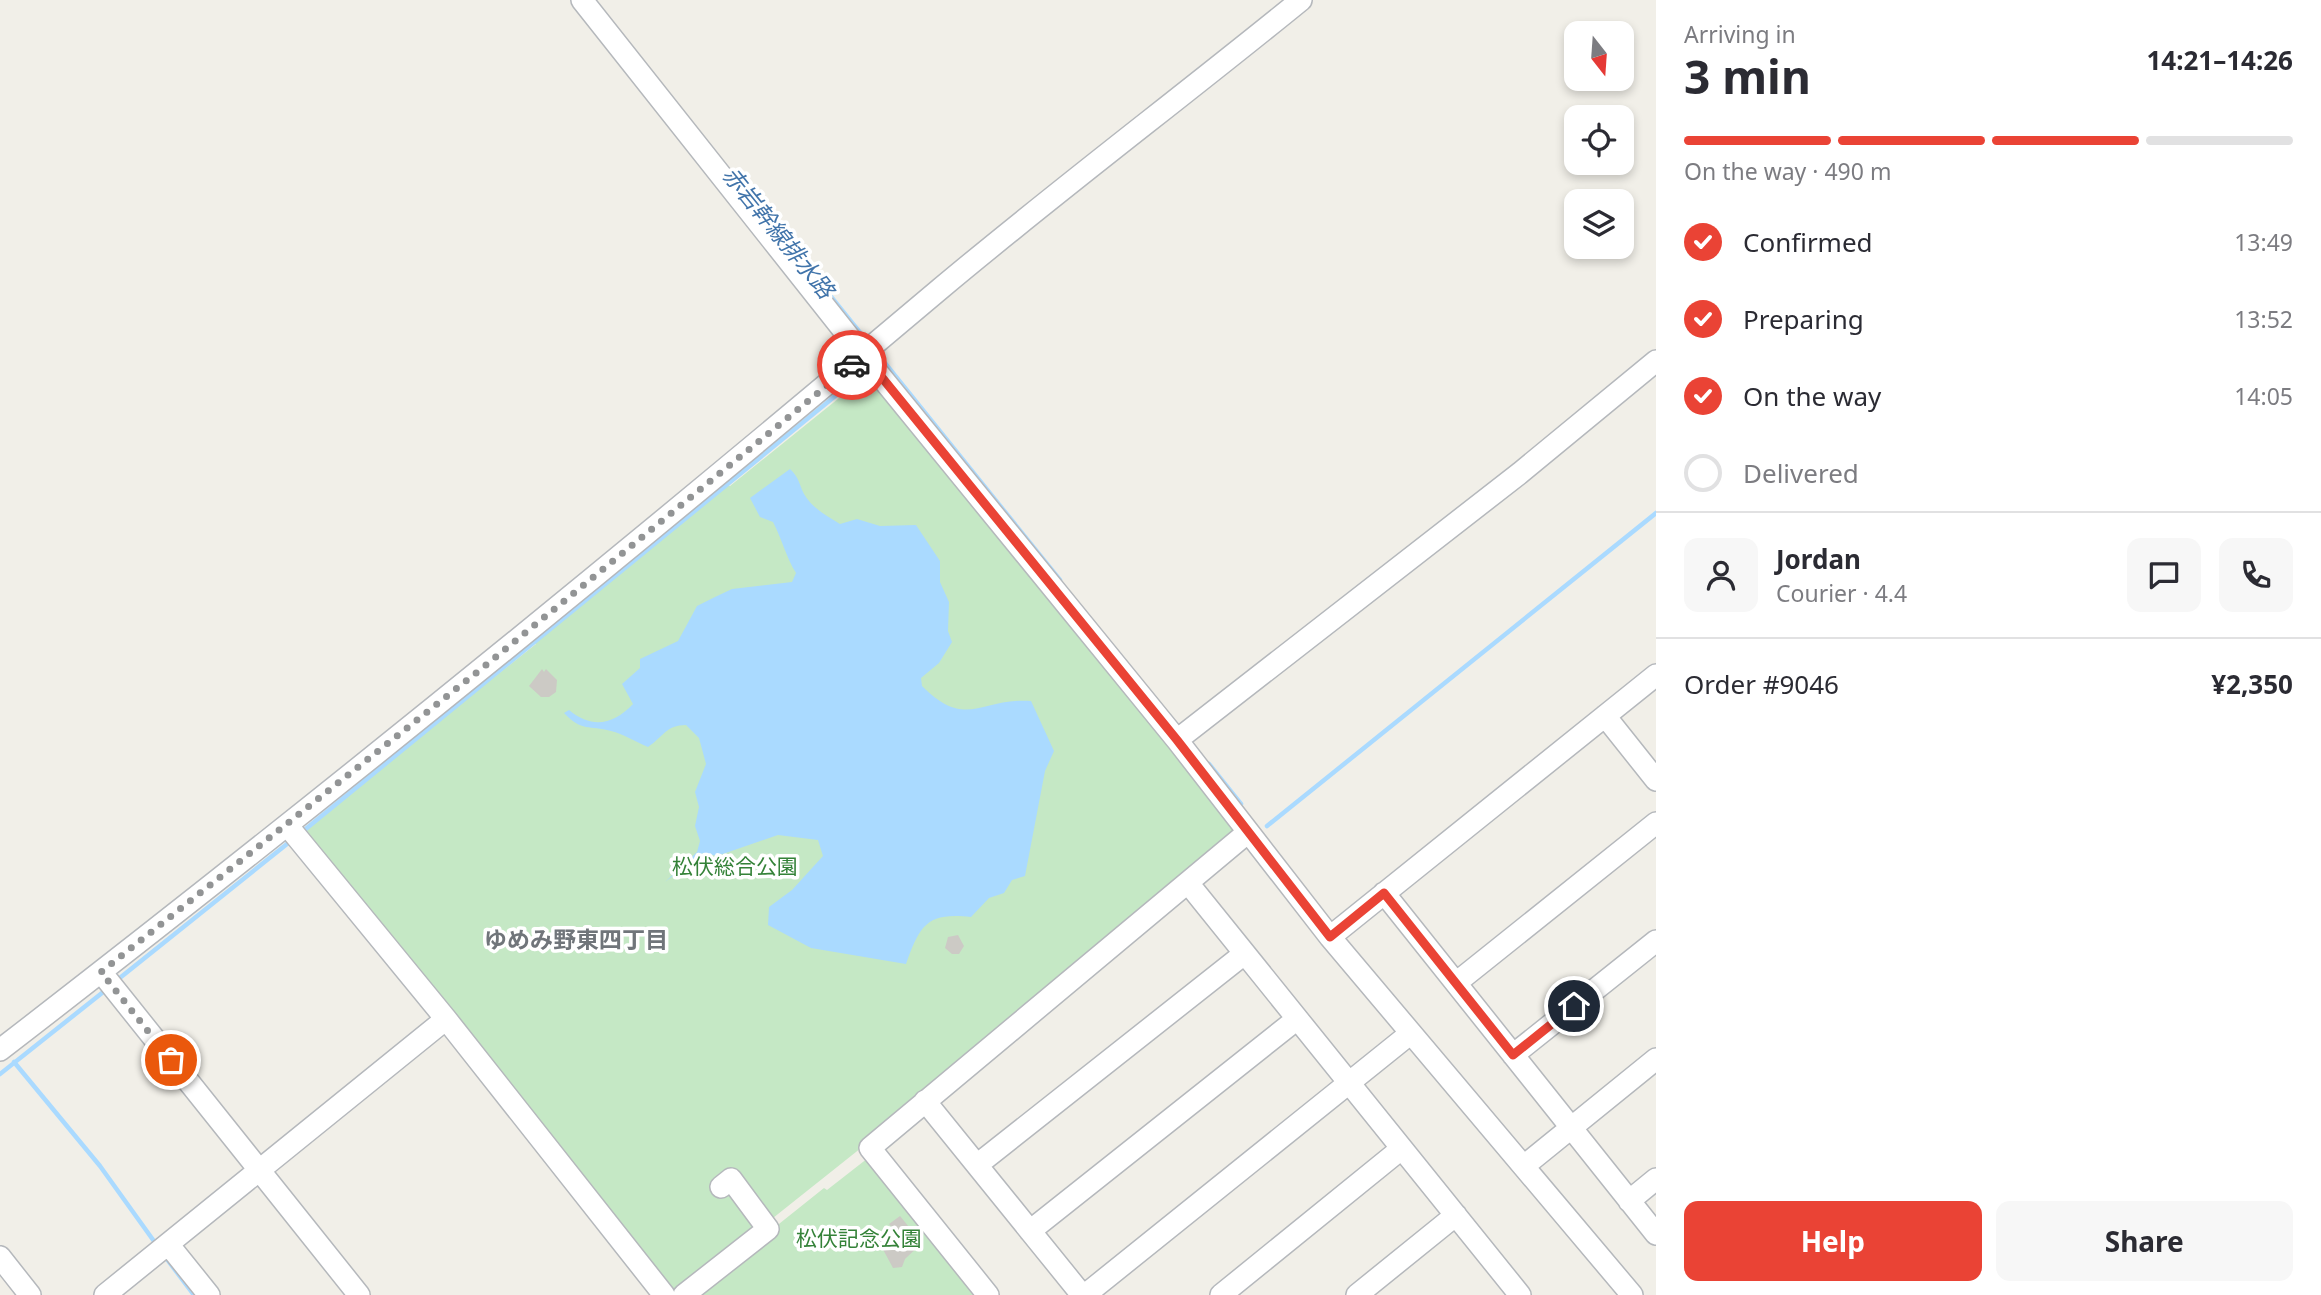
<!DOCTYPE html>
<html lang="en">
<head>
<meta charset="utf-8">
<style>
  :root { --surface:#fff; --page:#f7f7f7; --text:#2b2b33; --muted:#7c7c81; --line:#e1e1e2; --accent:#ea4335 }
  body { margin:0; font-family:"Noto Sans","Noto Sans JP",sans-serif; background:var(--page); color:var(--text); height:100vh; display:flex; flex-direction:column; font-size:26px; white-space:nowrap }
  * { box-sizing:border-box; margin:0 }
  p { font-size:23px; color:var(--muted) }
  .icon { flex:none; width:38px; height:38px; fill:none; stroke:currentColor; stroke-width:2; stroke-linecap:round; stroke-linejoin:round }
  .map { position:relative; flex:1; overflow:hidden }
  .panel { display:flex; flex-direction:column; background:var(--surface); width:665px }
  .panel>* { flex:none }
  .needle { width:46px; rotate:163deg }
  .buttons { position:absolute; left:1564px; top:21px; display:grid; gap:14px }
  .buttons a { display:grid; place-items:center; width:70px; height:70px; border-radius:14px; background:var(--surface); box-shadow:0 4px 10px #0003; font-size:35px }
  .pin { position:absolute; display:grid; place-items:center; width:60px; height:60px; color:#fff; margin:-30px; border:4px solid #fff; border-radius:50%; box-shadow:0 2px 7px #0007 }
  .courier { position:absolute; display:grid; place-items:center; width:70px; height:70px; margin:-35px; border:5px solid #ea4335; border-radius:50%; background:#fff; color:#222; box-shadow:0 2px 9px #0007 }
  .head em { font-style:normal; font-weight:700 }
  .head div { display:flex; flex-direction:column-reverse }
  .head { display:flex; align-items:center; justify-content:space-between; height:119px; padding:0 28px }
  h1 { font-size:46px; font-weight:700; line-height:52px }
  .bar { display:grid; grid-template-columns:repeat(4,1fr); gap:10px 7px; align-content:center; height:84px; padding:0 28px }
  .bar i { height:9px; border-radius:5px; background:var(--line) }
  .bar .on { background:var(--accent) }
  .bar p { grid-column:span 4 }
  .line { display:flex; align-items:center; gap:18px; padding:0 28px; border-top:2px solid var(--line) }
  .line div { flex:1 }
  .round { display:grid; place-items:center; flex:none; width:74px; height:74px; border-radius:14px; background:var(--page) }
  ol { padding:0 28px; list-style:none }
  li { display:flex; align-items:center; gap:21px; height:77px }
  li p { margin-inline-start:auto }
  li .icon { padding:7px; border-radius:50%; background:var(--accent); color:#fff; stroke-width:4 }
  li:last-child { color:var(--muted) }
  li i { width:38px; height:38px; border:4px solid var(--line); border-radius:50% }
  .button { display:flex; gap:14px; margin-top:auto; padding:14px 28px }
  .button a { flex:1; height:80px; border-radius:14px; background:var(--accent); color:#fff; font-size:28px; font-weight:700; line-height:80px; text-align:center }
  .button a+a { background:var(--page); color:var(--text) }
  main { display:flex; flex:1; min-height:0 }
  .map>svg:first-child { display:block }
  .green { fill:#c5e8c5 }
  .water { fill:#aadaff }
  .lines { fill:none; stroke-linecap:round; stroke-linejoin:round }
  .stream { stroke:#aadaff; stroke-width:4.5 }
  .building { fill:#cccac5 }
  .minor-casing { stroke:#b5b8bc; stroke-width:24 }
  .minor { stroke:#fff; stroke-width:21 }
  .done { stroke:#929495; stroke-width:7; stroke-dasharray:0 12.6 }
  .route { stroke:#ea4335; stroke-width:9 }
  .labels { text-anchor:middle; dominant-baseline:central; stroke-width:7; stroke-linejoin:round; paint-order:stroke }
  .park-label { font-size:21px; fill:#348238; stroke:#fff }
  .water-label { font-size:23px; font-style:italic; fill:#4174aa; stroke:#fff }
  .neighbourhood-label { font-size:23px; font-weight:bold; fill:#70757a; stroke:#fff }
</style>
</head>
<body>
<main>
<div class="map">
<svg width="1656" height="1295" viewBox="0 0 1656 1295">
  <rect width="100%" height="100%" fill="#f1efe8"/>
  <path class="green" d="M 875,369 L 1243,832 L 866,1144 L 676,1295 L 303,832 L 391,761 L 479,681 L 483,686 L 536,644 L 532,639 L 723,483 L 730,486 Z
    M 868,1158 L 982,1295 L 690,1295 L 824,1188 L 827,1190 Z"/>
  <path class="water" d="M 790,469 C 799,477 799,484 804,494 C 812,508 827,516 840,524 L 857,519 L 880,526 L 916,525 L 940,561 L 940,582 L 949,602 L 948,631 L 952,642 L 939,663 L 921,678 L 922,686 C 967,731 981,697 1031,701 L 1054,751 L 1045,771 L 1025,876 L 1012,880 L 1004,893 L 989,898 L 971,917 C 927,912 920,925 906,964 L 811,948 L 768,925 L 769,907 L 792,890 L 823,856 L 818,840 L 778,835 L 717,856 L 703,853 L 665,882 L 697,852 L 700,841 L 695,826 L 699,807 L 695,792 L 706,764 L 699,738 L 686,725 C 666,725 663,737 648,747 C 636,742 623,734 611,731 C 589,725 582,732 564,713 L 569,710 C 592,729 613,725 633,704 L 622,684 L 640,668 L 640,659 L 678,641 L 697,606 L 715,597 L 732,589 L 792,582 L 796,573 C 786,557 782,539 773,522 L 760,517 L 750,498 Z"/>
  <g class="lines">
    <path class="stream" d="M 770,221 L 866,340
      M 876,352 L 1060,580
      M 1209,764 L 1241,804
      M 1267,826 L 1656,513
      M 302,832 L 867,370
      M 116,981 L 292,840
      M 14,1062 L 100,1166 L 156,1244
      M 0,1074 L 107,989
      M 163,1254 L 194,1295"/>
  </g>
  <path class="building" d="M 542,669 L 544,672 L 546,669 L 557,680 L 556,692 L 549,697 L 541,697 L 529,686 Z
    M 958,935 L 964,946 L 959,954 L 952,954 L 945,948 L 948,937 Z
    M 900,1216 L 922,1243 L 905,1259 L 902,1267 L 893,1268 L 879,1242 L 895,1231 L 889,1224 Z"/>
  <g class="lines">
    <g class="minor-casing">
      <path id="minor" d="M 582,0 L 864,356 L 1177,740 L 1330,937 L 1632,1295
        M 1605,716 L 1656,780
        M 1177,740 L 1520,473 L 1656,361
        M 287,825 L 446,1019 L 664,1295
        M 1188,883 L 1520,1295
        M 1384,893 L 1656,1234
        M 1330,937 L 1656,675
        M 101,972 L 359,1295
        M 1456,983 L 1656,823
        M 0,1050 C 319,804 632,549 940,289 C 1058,190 1182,97 1301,0
        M 1513,1055 L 1656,941
        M 925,1101 L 1082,1295
        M 977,1165 L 1244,954
        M 1524,1166 L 1656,1059
        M 1629,1201 L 1656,1179
        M 1030,1231 L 1297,1019
        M 168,1244 L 209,1295
        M 0,1257 L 30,1295
        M 105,1295 L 446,1019
        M 684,1295 L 768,1229 L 731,1179 L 721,1187
        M 988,1295 L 870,1148 L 1247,833
        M 1085,1295 L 1411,1033
        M 1221,1295 L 1401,1149
        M 1357,1295 L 1456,1215"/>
    </g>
    <use href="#minor" class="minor"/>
  </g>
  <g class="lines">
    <path class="done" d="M 171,1060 L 101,972 L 486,665 L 852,365"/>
    <path class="route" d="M 852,365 L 864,355 L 875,369 L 1177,740 L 1330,937 L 1384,893 L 1513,1055 L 1574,1006"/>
  </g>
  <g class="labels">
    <g class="park-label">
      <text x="735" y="866">松伏総合公園</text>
      <text x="859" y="1238">松伏記念公園</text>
    </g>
    <g class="water-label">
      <text transform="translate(779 232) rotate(51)">赤岩幹線排水路</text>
    </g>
    <g class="neighbourhood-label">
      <text x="576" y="939">ゆめみ野東四丁目</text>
    </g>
  </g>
</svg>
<div class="buttons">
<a><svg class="needle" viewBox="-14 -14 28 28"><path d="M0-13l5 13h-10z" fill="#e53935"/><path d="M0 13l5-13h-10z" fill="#7c7c81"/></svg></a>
<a><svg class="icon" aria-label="locate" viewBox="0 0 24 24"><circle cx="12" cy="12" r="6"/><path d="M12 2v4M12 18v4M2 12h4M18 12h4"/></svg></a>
<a><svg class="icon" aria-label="layers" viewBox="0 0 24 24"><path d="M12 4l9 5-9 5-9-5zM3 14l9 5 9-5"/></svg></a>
</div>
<div class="pin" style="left:171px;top:1060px;background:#ea580c"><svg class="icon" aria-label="bag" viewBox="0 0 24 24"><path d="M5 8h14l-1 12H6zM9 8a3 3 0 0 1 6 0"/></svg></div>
<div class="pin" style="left:1574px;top:1006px;background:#1f2937"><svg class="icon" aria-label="home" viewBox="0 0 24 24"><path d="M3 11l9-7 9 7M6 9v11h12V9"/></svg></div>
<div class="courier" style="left:852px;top:365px"><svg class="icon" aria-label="car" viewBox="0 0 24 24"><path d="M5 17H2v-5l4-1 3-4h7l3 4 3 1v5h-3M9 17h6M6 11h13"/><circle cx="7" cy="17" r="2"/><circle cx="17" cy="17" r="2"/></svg></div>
</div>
<section class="panel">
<div class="head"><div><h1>3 min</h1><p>Arriving in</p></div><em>14:21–14:26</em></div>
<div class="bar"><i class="on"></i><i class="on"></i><i class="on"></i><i></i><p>On the way · 490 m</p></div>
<ol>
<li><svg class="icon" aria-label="check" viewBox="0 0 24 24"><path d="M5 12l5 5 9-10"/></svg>Confirmed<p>13:49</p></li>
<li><svg class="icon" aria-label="check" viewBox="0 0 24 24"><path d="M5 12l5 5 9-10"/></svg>Preparing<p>13:52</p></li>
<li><svg class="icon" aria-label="check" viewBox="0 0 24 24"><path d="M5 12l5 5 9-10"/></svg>On the way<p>14:05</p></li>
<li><i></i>Delivered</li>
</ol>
<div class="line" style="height:126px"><a class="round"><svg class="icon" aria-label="person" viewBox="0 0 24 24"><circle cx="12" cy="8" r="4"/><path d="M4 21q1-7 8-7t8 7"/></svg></a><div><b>Jordan</b><p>Courier · 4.4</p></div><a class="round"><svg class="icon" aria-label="chat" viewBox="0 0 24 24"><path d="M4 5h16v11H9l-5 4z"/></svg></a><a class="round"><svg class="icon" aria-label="phone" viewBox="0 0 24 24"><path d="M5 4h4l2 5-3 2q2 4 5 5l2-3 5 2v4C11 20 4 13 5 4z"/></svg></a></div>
<div class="line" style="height:91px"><div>Order #9046</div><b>¥2,350</b></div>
<div class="button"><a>Help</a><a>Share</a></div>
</section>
</main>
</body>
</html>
